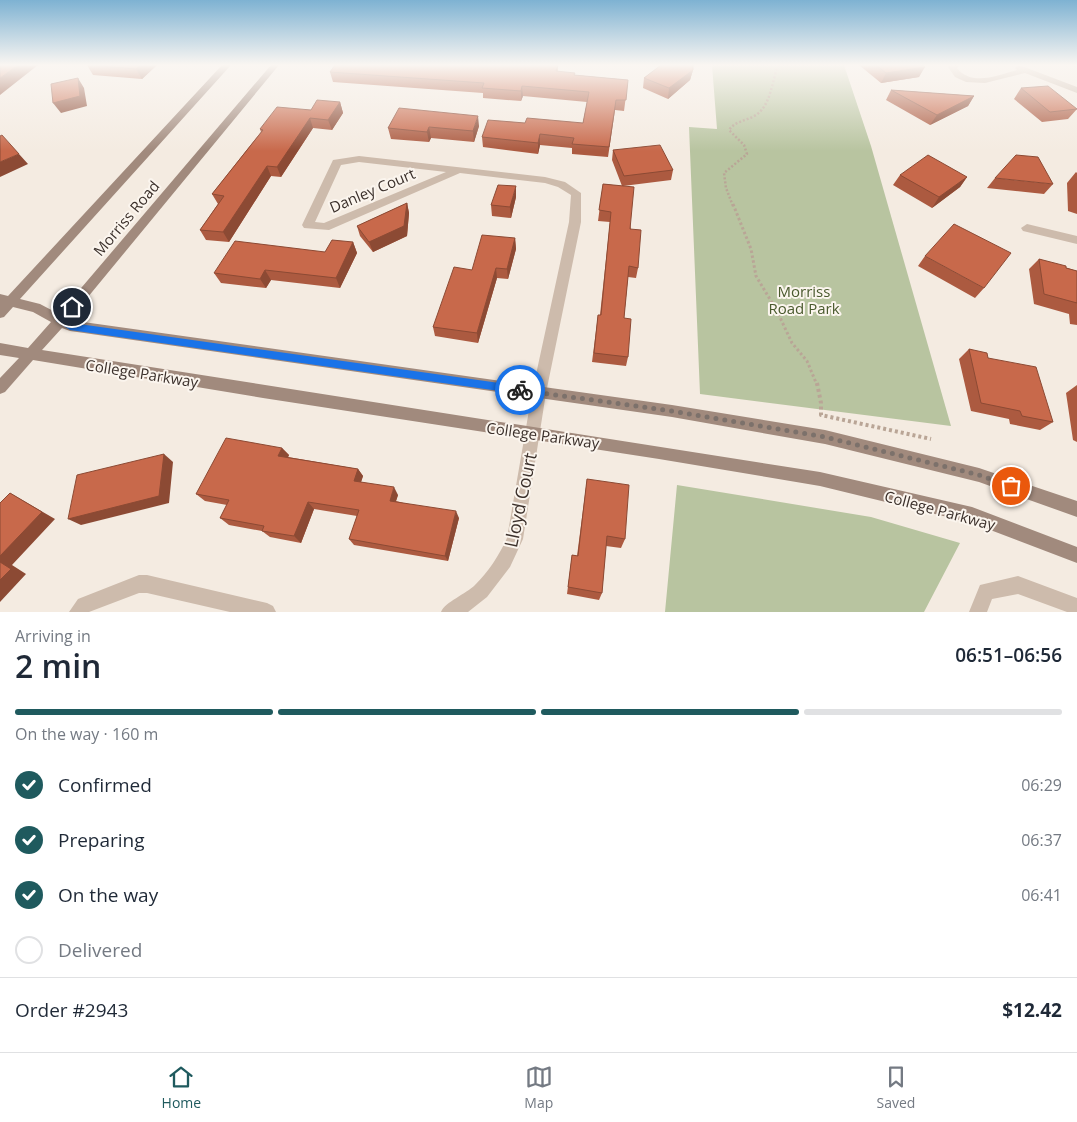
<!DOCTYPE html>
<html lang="en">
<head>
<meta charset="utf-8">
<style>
  :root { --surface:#fff; --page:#f6f6f7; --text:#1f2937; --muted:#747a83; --line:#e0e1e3; --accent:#1f5a5e }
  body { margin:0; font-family:"Open Sans",sans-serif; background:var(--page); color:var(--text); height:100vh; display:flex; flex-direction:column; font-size:19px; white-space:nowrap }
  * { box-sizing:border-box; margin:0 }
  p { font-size:16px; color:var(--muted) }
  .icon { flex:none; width:28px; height:28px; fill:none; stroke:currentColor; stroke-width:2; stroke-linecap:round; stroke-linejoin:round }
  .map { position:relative; height:612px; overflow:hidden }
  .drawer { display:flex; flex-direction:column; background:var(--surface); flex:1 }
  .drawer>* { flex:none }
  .pin { position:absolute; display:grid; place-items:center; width:42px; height:42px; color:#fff; margin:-21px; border:2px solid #fff; border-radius:50%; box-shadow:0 1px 5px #0007 }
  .courier { position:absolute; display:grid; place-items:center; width:50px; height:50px; margin:-25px; border:4px solid #1a73e8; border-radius:50%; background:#fff; color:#222; box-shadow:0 1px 6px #0007 }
  .head em { font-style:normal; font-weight:600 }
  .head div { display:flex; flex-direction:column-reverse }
  .head { display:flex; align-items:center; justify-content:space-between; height:85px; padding:0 15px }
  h1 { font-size:32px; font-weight:600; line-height:38px }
  .bar { display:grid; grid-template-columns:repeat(4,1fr); gap:8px 5px; align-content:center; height:60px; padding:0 15px }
  .bar i { height:6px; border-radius:4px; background:var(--line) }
  .bar .selected { background:var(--accent) }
  .bar p { grid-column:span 4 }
  .line { display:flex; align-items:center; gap:12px; padding:0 15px; border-top:1px solid var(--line) }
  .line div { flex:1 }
  ol { padding:0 15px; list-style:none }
  li { display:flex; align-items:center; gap:15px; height:55px }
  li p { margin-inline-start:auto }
  li .icon { padding:5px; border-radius:50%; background:var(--accent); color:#fff; stroke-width:4 }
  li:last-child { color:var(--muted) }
  li i { width:28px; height:28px; border:2px solid var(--line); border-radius:50% }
  .tabs { display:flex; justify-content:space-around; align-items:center; height:70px; border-top:1px solid var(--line); background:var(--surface); font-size:14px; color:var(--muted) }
  .tabs a { display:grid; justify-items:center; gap:2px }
  .tabs .selected { color:var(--accent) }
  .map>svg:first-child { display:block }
  .green { fill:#b8c4a0 }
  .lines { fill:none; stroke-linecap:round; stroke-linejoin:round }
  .path-far2 { stroke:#b9a596; stroke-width:2.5; stroke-dasharray:2 2; stroke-linecap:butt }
  .path-far1 { stroke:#b9a596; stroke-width:3; stroke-dasharray:2.5 2.5; stroke-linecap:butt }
  .path { stroke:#b9a596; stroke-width:4; stroke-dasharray:3 3; stroke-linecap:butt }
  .street { fill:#cdbbac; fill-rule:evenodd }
  .secondary { fill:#a18a7d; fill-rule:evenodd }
  .wall { fill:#ac5a40 }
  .shaded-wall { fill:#8c4a34 }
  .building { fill:#c8694b; stroke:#8c4a34 }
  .route { fill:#1a73e8 }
  .done { stroke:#7c716b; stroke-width:5; stroke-dasharray:0 9 }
  .labels { text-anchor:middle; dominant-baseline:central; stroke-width:4; stroke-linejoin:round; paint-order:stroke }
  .street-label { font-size:15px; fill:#3b302b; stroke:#fbf5ee }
  .park-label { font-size:15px; fill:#4a5a2e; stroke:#fbf5ee }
  .near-street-label { font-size:18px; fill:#3b302b; stroke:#fbf5ee }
</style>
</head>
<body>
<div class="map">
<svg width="1077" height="612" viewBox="0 0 1077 612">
  <rect width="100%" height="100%" fill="#f4ebe1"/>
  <path class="green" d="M 712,65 L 844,65 L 871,146 L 951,426 L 700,394 L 689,127 L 717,129 Z
    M 677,485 L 871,517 L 960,543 L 924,612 L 665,612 Z"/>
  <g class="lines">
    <path class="path-far2" d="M 733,206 L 726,188 L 724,173 L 747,154 L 744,145 L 729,130 C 735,121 746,121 756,115 C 771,105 772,81 778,65"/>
    <path class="path-far1" d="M 733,204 L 751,249 L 756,276 L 777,311 L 792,343 L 807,361 L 817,385"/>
    <path class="path" d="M 817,383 L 821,403 L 821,415 L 931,439"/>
    <path class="street" d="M 949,65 L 960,65 L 957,68 C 972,87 998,75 1017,70 L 1015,68 L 1019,65 L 1077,87 L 1077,93 L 1025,73 L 985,83 L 966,82 L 955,77 L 948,67 Z
      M 359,156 L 545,177 L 565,182 L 581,193 L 581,222 L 546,393 L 523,539 L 510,567 L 487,597 L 468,612 L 441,612 C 445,602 466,594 475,585 C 488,572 499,556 507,538 L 532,393 L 569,222 L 571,195 L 558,187 L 545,183 L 460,173 L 329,230 L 304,228 L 302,225 L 333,160 ZM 359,162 L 446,172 L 324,223 L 315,222 L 341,165 Z
      M 1027,224 L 1077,236 L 1077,244 L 1023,231 L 1021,228 Z
      M 139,575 L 147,575 L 267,603 L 273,606 L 276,612 L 230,612 L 147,593 L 139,593 L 89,612 L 69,612 L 78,599 Z
      M 1018,576 L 1077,598 L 1077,612 L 1067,612 L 1018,594 L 992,599 L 987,612 L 969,612 L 980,585 Z"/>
    <path class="secondary" d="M 222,65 L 231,65 L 20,299 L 40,304 L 59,314 L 271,65 L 279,65 L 69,320 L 672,405 L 825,430 L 979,468 L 1077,501 L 1077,517 L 979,482 L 825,444 L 672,417 L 70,331 L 62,328 L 42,350 L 820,472 L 972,507 L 1077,547 L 1077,563 L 972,523 L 820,486 L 659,459 L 263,398 L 33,360 L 5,392 L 0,394 L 0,378 L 19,358 L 0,355 L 0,343 L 28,348 L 51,322 L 33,312 L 13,307 L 4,317 L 0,318 L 0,294 L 8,296 Z"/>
  </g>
  <path class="wall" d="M 87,65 L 157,65 L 142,79 L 93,75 Z
    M 558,65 L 558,71 L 575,75 L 628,80 L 624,111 L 615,110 L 608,157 L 572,154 L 572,148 L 540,145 L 538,154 L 483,147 L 482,137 L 525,123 L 583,123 L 587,102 L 523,96 L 521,101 L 483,98 L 483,93 L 333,82 L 330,72 Z
    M 660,65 L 693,65 L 693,70 L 690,80 L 668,99 L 643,88 L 644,78 L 660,66 Z
    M 859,65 L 922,65 L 919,77 L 881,83 Z
    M 1021,88 L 1077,109 L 1068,119 L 1042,122 L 1014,99 Z
    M 891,90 L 974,96 L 968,106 L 930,125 L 886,100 Z
    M 340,102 L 343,113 L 332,130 L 313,128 L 281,177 L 271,176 L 229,242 L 206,240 L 200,230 L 218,204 L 212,194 L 261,132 L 260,129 L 311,110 Z
    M 479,126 L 474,142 L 431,138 L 429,142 L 391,139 L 388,128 Z
    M 613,150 L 673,170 L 671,180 L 623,186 L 638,268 L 636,278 L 628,277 L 624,318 L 628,357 L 626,366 L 592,362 L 598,315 L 600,315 L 610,222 L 598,221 L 603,184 L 622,186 L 612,160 Z
    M 1076,172 L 1077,173 L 1077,214 L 1068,211 L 1067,183 Z
    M 900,175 L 967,177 L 960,187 L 932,208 L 893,185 Z
    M 995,178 L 1053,184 L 1044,194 L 987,188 Z
    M 516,197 L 511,218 L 492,216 L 491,205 Z
    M 407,203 L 409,213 L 407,236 L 373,252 L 360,236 L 357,226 Z
    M 515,238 L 516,249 L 508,279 L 497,278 L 478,343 L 435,336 L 433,327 Z
    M 353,242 L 357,253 L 340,288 L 271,280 L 266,288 L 221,283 L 214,273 L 325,252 Z
    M 925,256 L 984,288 L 975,298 L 918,266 Z
    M 1039,259 L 1077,271 L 1077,325 L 1070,324 L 1069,314 L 1034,304 L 1029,269 Z
    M 969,349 L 988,358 L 1053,422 L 1040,430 L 1010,424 L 1009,419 L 971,411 L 959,359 Z
    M 1077,385 L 1077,442 L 1073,440 L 1066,393 Z
    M 282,448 L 289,455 L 288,457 L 358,469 L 363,476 L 361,482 L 398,495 L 396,501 L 459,518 L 448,561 L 354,545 L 349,539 L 357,516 L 314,509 L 301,543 L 270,537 L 262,531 L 229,525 L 220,518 L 227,505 L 205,501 L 196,494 Z
    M 587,479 L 625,539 L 621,548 L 606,546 L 602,593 L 599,600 L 567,594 L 572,555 L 577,556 Z"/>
  <path class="shaded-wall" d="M 18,65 L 38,65 L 0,95 L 0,78 Z
    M 141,65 L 157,65 L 142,79 L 136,69 Z
    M 925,67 L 919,77 L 881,83 L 886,73 Z
    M 693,70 L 690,80 L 668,99 L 669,88 Z
    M 78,78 L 84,88 L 87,106 L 61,113 L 53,103 Z
    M 522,86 L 523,96 L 521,101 L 521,91 Z
    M 974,96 L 968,106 L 930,125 L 937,115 Z
    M 340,102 L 343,113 L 332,130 L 328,120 Z
    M 478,116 L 479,126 L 474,142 L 473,131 Z
    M 310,118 L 313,128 L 281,177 L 277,167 Z
    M 429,127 L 431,138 L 429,142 L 427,132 Z
    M 540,134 L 540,145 L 538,154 L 538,143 Z
    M 19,154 L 28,164 L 0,177 L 0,162 Z
    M 267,166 L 271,176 L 229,242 L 223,232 Z
    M 967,177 L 960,187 L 932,208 L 939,197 Z
    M 516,186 L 516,197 L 511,218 L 510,207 Z
    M 407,203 L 409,213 L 407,236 L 373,252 L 369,242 Z
    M 515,238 L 516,249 L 508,279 L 507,269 Z
    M 353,242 L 357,253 L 340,288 L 336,278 Z
    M 496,268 L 497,278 L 478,343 L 477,333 Z
    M 265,270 L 271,280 L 266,288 L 260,279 Z
    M 282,448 L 289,455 L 285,464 L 278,456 Z
    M 164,454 L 173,462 L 169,503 L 81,525 L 68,519 Z
    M 358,469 L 363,476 L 359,488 L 354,481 Z
    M 394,487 L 398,495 L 394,507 L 390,501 Z
    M 10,493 L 55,519 L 12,565 L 26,574 L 0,602 L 0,556 Z
    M 308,502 L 314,509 L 301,543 L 294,536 Z
    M 456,511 L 459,518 L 448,561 L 445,556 Z"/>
  <path class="building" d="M 0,65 L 18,65 L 0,78 Z
    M 89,65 L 141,65 L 136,69 Z
    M 335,65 L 558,65 L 556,71 L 575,73 L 574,75 L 628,80 L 626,100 L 616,100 L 609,147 L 572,144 L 574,138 L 540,134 L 538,143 L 482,137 L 488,120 L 525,123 L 527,118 L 583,123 L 589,92 L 522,86 L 521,91 L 482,88 L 484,83 L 330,72 Z
    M 661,65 L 693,65 L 693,70 L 669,88 L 644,78 Z
    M 876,65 L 922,65 L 925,67 L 886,73 Z
    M 78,78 L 80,96 L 53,103 L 51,84 Z
    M 1048,86 L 1077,109 L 1050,112 L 1021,88 Z
    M 891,90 L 974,96 L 937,115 Z
    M 317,100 L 340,102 L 328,120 L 310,118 L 277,167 L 267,166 L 223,232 L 200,230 L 224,196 L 212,194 L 263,130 L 260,129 L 277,107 L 311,110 Z
    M 399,108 L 478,116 L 473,131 L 429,127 L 427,132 L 388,128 Z
    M 2,135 L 19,154 L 0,162 L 0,136 Z
    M 660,145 L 673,170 L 624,176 L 613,150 Z
    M 928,155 L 967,177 L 939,197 L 900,175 Z
    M 1016,155 L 1038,157 L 1053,184 L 995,178 Z
    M 603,184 L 634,187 L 630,229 L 641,230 L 638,268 L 629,266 L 624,318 L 631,319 L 628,357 L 594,353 L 598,315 L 601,315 L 611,212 L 599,210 Z
    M 498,185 L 516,186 L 510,207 L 491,205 Z
    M 407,203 L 404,226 L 369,242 L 357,226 Z
    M 954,224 L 1011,253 L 984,288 L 925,256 Z
    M 482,235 L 515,238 L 507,269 L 496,268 L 477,333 L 433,327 L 454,267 L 472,270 Z
    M 332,240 L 353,242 L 336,278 L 265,270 L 260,279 L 214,273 L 235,241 L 325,252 Z
    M 1039,259 L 1066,266 L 1066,268 L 1077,271 L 1077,303 L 1044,294 Z
    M 969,349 L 987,353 L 988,358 L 1036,367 L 1053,422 L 1022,416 L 1020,411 L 981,403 Z
    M 226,438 L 282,448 L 278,456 L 358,469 L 354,481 L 394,487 L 390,501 L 456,511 L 445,556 L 349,539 L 359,510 L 308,502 L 294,536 L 262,531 L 264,526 L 220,518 L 229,500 L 196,494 Z
    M 164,454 L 159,496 L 68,519 L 77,475 Z
    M 587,479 L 629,485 L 625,539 L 607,536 L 602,593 L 568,587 L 572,555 L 578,556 Z
    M 10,493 L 42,512 L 0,556 L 0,503 Z
    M 0,562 L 11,569 L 0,580 Z"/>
  <linearGradient id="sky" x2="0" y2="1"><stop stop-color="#7eb2d2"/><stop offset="0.43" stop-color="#faf6f2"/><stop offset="1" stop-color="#faf6f2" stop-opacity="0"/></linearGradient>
  <rect width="1077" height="151" fill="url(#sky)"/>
  <path class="route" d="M 72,304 L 77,307 L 66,320 L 72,323 L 520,386 L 524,390 L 520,394 L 70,330 L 56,321 Z"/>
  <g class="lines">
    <path class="done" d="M 520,390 L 672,411 L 825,437 L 979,475 L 1011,486"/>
  </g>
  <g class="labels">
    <g class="street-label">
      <text transform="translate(372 190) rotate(-23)">Danley Court</text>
      <text transform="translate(126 218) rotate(-50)">Morriss Road</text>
      <text transform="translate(142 373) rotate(9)">College Parkway</text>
      <text transform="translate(543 435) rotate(8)">College Parkway</text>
      <text transform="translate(940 510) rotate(15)">College Parkway</text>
    </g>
    <g class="park-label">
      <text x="804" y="291">Morriss<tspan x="804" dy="17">Road Park</tspan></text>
    </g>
    <g class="near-street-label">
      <text transform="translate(520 500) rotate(-78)">Lloyd Court</text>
    </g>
  </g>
</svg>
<div class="pin" style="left:1011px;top:486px;background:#ea580c"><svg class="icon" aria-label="bag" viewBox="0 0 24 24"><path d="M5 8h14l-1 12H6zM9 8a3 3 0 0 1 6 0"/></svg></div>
<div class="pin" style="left:72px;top:307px;background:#1f2937"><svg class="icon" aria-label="home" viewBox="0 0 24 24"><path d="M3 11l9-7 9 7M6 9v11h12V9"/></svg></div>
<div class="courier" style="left:520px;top:390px"><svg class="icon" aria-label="bike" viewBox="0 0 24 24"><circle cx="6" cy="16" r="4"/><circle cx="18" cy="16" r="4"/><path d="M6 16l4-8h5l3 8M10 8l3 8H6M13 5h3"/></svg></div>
</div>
<section class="drawer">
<div class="head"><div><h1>2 min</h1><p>Arriving in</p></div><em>06:51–06:56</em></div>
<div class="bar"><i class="selected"></i><i class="selected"></i><i class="selected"></i><i></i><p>On the way · 160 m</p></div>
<ol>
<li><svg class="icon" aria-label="check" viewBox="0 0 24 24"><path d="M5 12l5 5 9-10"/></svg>Confirmed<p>06:29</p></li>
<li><svg class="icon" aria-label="check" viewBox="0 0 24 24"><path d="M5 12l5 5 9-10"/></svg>Preparing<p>06:37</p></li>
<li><svg class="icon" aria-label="check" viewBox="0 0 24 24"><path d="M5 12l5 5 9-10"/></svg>On the way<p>06:41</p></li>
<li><i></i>Delivered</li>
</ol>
<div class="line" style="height:65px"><div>Order #2943</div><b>$12.42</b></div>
</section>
<nav class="tabs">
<a class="selected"><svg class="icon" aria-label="home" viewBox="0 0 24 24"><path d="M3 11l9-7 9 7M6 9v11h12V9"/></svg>Home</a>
<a><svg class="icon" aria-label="map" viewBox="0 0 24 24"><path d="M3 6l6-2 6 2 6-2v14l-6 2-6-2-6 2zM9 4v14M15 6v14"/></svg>Map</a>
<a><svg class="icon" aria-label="saved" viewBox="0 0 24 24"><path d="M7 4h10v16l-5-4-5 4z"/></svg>Saved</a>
</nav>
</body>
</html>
